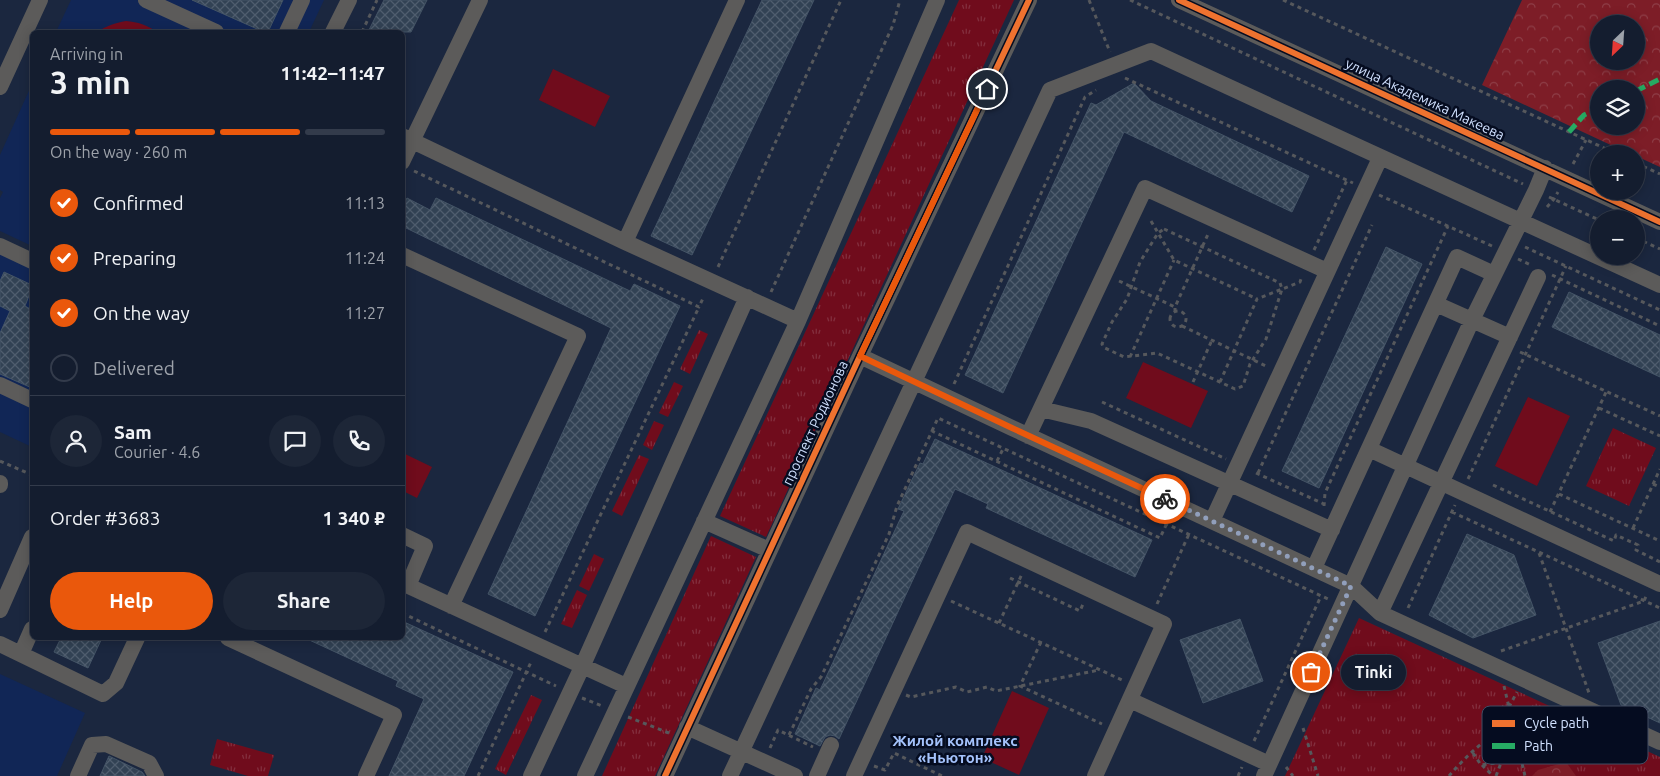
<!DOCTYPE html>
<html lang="en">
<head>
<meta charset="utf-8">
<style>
  :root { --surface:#141d2f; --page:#1d2637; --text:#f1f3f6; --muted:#9da2aa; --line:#333b4b; --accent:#ea580c }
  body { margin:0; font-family:Ubuntu,sans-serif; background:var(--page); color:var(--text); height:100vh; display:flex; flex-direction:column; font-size:19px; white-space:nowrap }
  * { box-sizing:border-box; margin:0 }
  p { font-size:16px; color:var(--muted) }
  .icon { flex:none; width:28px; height:28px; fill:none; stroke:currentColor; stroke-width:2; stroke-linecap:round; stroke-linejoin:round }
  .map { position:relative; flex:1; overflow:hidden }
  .sheet { position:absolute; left:30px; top:30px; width:375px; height:610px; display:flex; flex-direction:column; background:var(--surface); border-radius:8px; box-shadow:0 2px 12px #0003,0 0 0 1px var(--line) }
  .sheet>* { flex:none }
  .needle { width:32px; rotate:205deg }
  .controls { position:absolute; left:1590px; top:15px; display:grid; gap:10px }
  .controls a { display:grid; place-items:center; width:55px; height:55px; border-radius:50%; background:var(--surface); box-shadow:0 2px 12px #0003,0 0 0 1px var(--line); font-size:25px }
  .pin { position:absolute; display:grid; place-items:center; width:42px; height:42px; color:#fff; margin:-21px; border:2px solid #fff; border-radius:50%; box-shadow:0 1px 5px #0007 }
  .courier { position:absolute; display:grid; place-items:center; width:50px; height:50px; margin:-25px; border:4px solid #ea580c; border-radius:50%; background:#fff; color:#222; box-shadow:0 1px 6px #0007 }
  .bubble { position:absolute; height:35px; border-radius:18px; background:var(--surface); box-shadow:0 2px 12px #0003,0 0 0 1px var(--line); font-size:16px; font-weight:600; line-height:35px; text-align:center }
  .head em { font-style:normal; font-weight:600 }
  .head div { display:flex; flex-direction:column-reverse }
  .head { display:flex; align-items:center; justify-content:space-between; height:85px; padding:0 20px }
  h1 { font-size:32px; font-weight:600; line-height:38px }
  .bar { display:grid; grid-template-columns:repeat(4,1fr); gap:8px 5px; align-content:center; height:60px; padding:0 20px }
  .bar i { height:6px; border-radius:4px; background:var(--line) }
  .bar .on { background:var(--accent) }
  .bar p { grid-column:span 4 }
  .line { display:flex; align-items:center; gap:12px; padding:0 20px; border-top:1px solid var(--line) }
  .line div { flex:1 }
  .round { display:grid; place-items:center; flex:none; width:52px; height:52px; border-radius:26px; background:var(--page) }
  ol { padding:0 20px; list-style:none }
  li { display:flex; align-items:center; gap:15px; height:55px }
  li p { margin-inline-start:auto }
  li .icon { padding:5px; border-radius:50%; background:var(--accent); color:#fff; stroke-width:4 }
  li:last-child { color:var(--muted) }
  li i { width:28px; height:28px; border:2px solid var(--line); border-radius:50% }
  .button { display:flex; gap:10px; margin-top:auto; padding:10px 20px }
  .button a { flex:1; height:58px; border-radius:30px; background:var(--accent); color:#fff; font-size:20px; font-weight:600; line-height:58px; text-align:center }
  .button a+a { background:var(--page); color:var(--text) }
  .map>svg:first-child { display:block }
  .built { fill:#112656 }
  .grass { fill:url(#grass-tufts) }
  .forest { fill:url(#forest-crowns); fill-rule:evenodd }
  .pitch { fill:#700c1c }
  .building { fill:url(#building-cross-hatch); stroke:#445466 }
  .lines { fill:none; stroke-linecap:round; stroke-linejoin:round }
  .path { stroke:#56585c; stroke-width:3; stroke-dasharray:4 4; stroke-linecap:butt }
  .minor { stroke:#5c5b5a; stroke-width:16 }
  .quiet { stroke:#26ab63; stroke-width:5; stroke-dasharray:10 5; stroke-linecap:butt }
  .cycleway-casing { stroke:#050c20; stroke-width:9 }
  .cycleway { stroke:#ef722f; stroke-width:6 }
  .done { stroke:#919fbb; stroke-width:5; stroke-dasharray:0 9 }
  .route { stroke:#ea580c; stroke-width:6 }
  .labels { text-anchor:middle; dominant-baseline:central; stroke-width:5; stroke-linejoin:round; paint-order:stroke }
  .street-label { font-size:14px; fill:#d0e0fe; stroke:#050c20 }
  .neighbourhood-label { font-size:15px; font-weight:bold; fill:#a4c2fb; stroke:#050c20 }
  .key { fill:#050c20; stroke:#424c63; stroke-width:1 }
  .key-label { font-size:14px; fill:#d0e0fe }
</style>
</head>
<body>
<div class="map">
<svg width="1660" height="776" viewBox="0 0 1660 776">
  <defs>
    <pattern id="grass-tufts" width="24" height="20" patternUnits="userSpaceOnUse" patternTransform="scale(1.25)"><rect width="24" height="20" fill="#700c1c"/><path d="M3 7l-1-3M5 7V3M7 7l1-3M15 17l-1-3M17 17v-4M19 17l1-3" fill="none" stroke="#832f3e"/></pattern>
    <pattern id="forest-crowns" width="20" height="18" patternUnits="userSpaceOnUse" patternTransform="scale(1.25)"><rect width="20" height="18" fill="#7d1d27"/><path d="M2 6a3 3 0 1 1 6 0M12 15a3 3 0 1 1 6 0" fill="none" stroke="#8e3e47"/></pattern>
    <pattern id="building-cross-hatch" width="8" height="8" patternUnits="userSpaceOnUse" patternTransform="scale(1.25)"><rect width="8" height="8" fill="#324254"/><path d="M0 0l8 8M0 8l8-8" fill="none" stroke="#4f5d6e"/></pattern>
  </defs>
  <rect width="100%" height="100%" fill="#1b273f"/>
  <path class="built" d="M 71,0 L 324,0 L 309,32 L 56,32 Z
    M 32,84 L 32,246 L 0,231 L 0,198 L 3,192 L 0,190 L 0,155 Z
    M 0,239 L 32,254 L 32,447 L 0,432 Z
    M 0,674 L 85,713 L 57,776 L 0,776 Z"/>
  <path class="grass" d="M 959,0 L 1014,0 L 766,537 L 720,516 Z
    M 699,330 L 708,334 L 690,374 L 680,369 Z
    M 674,382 L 683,386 L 668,417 L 659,413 Z
    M 654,421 L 664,425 L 652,450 L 643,445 Z
    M 1613,428 L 1656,448 L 1629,506 L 1586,486 Z
    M 639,455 L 649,459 L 622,516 L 612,511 Z
    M 711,536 L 756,557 L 655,776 L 602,776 Z
    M 594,554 L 604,559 L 589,591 L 579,586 Z
    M 577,590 L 587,595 L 572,628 L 561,624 Z
    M 1359,618 L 1660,757 L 1660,776 L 1285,776 Z
    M 531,695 L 542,700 L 506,775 L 495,769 Z
    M 217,739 L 274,755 L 268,776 L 248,776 L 210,765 Z"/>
  <path class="forest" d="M 1522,0 L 1660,0 L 1660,167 L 1636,156 L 1636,154 L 1630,154 L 1482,85 ZM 1599,24 L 1636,24 L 1636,61 L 1599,61 ZM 1599,89 L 1636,89 L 1636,126 L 1599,126 Z
    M 1566,762 L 1576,776 L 1532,776 L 1538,770 Z"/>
  <path class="pitch" d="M 126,21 C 138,22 147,25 157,32 L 124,31 L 97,32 C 106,26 115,23 126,21 Z
    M 553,69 L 610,96 L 595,127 L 539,100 Z
    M 1143,362 L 1208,391 L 1191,428 L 1126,398 Z
    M 1528,397 L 1570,416 L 1537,486 L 1495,466 Z
    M 403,453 L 432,467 L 417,498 L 403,491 Z
    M 1012,691 L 1049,708 L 1019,775 L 982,758 Z"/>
  <path class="building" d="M 192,0 L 283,0 L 268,32 L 264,32 Z
    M 384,0 L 427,0 L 411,32 L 368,32 Z
    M 762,0 L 814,0 L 692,255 L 651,236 Z
    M 1134,83 L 1151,101 L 1309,176 L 1292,212 L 1124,132 L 1003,393 L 965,375 L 1091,103 L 1096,105 Z
    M 407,198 L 430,210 L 436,198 L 630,291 L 634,284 L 680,306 L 535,616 L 488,594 L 611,328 L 402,226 L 402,207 Z
    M 1386,247 L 1422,264 L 1319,488 L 1282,471 Z
    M 4,272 L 32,285 L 32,288 L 25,306 L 32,310 L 32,388 L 0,374 L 0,333 L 10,311 L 0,306 L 0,281 Z
    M 1569,292 L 1660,335 L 1660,377 L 1552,327 Z
    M 935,439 L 1152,540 L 1135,577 L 986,508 L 988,504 L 955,489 L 839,739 L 835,736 L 830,735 L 825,737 L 820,746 L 795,734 L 816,688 L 820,690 L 904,511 L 898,509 L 920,463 L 923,464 Z
    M 1467,534 L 1514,555 L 1536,615 L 1473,638 L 1429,615 Z
    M 1240,619 L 1263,681 L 1203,703 L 1180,640 Z
    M 402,621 L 513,672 L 464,776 L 389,776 L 424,699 L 396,686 L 398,681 L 305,638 L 402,638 Z
    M 1660,621 L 1660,723 L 1621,705 L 1598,643 Z
    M 61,638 L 102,638 L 88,668 L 54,652 Z
    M 109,756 L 142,772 L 145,776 L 100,776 Z"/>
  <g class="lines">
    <path class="path" d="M 1089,0 L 1110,52
      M 1130,0 L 1523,184
      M 1283,0 L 1617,154
      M 362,32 L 377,0
      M 1125,78 L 1353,183
      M 1636,163 L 1660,174
      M 1573,164 L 1586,140
      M 414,171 L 699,307 L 704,296
      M 1379,195 L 1492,246
      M 1549,197 L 1599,220
      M 1547,207 L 1554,199 L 1558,192
      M 1151,221 L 1174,260 L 1257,299
      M 1164,229 L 1280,283 L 1282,289 L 1266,339 L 1250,364 L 1243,386 L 1235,389 L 1157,353 L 1124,357 L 1103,347 L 1102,344 L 1112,322 L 1127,299 L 1140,262 L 1158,233 Z
      M 1636,238 L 1660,249
      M 1525,247 L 1660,310
      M 1314,250 L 1347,180
      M 1518,259 L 1531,265
      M 718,267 L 841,0
      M 1552,275 L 1660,326
      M 1119,281 L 1175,307
      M 771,292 L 893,25 L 900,0
      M1170 319a8 8 0 1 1 16 0a8 8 0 1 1-16 0Z
      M 1175,312 L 1175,307 L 1209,232
      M 1182,326 L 1266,366
      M 1520,352 L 1660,416
      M 1130,357 L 1174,260
      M 1193,382 L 1212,340
      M 1220,382 L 1257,299 L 1300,282 L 1302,276
      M 954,384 L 1085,97 L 1096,90
      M 1102,402 L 1226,459
      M 1599,408 L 1660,436
      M 932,431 L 938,418 L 1328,599
      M 0,461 L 32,475
      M 997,461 L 1004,447
      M 1256,473 L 1324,504
      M 1258,473 L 1372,225
      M 1468,479 L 1566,266
      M 1653,484 L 1660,487
      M 1493,485 L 1614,541 L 1616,535 L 1638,545 L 1636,550 L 1660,562
      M 1559,494 L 1660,541
      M 1324,506 L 1325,493 L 1448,226
      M 1452,512 L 1660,608
      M 1550,512 L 1607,390
      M 1633,528 L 1660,469
      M 1539,553 L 1589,693
      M 1010,578 L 1080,611 L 1083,604
      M 951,601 L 1122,680
      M 1157,604 L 1189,534
      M 1408,608 L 1455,505
      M 402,613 L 556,686
      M 999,623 L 1022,574
      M 545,632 L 699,307
      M 1041,642 L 1020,686 L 1102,724
      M 1501,651 L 1644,601 L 1647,594
      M 1504,686 L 1525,776
      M 906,695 L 911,697 L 956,687 L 967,692 L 987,687 L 996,691 L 1099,670
      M 582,698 L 602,706
      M 1509,707 L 1517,692
      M 628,717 L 669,733
      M 1303,728 L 1318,776
      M 789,735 L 811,689 L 821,677 L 889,534 L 897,506 L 932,431 L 1160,538 L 1167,523
      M 1254,741 L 1321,596
      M 770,748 L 778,730 L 813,747
      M 1473,753 L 1481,765 L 1521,760
      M 1482,765 L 1493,776
      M 874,766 L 885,770 L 894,753 L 942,776
      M 1286,767 L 1293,776
      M 478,776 L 532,660
      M 1238,776 L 1242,767
      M 1449,776 C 1466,756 1489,734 1513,725
      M 1496,776 L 1501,763"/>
    <path class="minor" d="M 146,0 L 216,32
      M 1179,0 L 1660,222
      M 287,32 L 302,0
      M 333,32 L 349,0
      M 0,87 L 40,0
      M 402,136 L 625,242 L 798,321
      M 402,162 L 480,0
      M 625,242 L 737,0
      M 0,246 L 32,261
      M 402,255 L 578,336 L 451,606
      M 1436,304 L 1510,337
      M 860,356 L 1012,428 L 1351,586 L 1380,613 L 1660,742
      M 0,385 L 32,400
      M 1041,409 L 1091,421 L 1332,530
      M 1028,436 L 1145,188 L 1327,271
      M 1369,449 L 1660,584
      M 0,483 L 0,485
      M 704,521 L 769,550
      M 1212,521 L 1380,158
      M 402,535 L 425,546 L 408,586
      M 1314,568 L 1457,257 L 1494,274
      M 402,583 L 626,686
      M 0,610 L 32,537
      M 1380,613 L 1538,277
      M 228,638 L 394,715 L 366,776
      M 0,644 L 103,694 L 116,683 L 137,638
      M 21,654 L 32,629
      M 1130,700 L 1269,764
      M 687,727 L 795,776
      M 78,776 L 92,745 L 106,744 L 149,763 L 156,776
      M 531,776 L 582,667 L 747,297
      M 585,776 L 798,321 L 937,0
      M 665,776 L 860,356 L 1029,0
      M 730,776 L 1050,90 L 1151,51 C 1320,130 1491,207 1660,285
      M 817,776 L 831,745
      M 854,776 L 967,532 L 1164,624 L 1095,776
      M 1264,776 L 1472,320 L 1536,190 L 1545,168"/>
    <path class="quiet" d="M 1636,91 L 1660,79
      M 1569,132 L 1584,115 L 1599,108"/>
    <g class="cycleway-casing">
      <path id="cycleway" d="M 1179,0 L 1660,222
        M 665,776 L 860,356 L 1029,0"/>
    </g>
    <use href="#cycleway" class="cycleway"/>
  </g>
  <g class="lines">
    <path class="done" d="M 1165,499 L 1351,586 L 1311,672"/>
    <path class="route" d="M 987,89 L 860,356 L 1012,428 L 1165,499"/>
  </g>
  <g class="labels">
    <g class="street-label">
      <text transform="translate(1425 99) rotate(25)">улица Академика Макеева</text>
      <text transform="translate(815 423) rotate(-65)">проспект Родионова</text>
    </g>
    <g class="neighbourhood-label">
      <text x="955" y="740">Жилой комплекс<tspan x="955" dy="17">«Ньютон»</tspan></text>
    </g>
  </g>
  <rect x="1482" y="706" width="166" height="58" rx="8" class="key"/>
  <rect x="1492" y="720" width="23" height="7" fill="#ef722f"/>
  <rect x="1492" y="743" width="23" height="6" fill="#26ab63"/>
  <g class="key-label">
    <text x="1524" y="728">Cycle path</text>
    <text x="1524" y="751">Path</text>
  </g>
</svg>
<div class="controls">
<a><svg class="needle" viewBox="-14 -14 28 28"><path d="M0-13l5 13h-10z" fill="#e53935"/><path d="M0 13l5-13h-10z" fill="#9da2aa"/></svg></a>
<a><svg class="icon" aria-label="layers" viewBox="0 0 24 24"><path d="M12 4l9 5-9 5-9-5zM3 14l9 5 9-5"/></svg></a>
<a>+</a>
<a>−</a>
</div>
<div class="pin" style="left:1311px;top:672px;background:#ea580c"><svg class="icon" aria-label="bag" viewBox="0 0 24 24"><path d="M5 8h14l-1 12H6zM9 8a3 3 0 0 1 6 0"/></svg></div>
<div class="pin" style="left:987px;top:89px;background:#1f2937"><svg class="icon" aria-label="home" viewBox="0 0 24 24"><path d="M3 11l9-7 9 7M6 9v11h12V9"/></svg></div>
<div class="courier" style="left:1165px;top:499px"><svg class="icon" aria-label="bike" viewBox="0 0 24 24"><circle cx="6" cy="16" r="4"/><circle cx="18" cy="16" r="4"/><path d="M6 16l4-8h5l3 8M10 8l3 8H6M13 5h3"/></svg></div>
<div class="bubble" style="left:1341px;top:655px;width:65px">Tinki</div>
<section class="sheet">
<div class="head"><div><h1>3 min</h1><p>Arriving in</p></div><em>11:42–11:47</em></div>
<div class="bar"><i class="on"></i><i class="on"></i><i class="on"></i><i></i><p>On the way · 260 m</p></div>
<ol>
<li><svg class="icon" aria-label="check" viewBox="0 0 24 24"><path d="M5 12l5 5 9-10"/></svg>Confirmed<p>11:13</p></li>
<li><svg class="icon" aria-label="check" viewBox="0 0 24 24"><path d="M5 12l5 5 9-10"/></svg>Preparing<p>11:24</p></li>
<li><svg class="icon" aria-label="check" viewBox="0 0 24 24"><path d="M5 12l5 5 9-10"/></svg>On the way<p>11:27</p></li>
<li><i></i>Delivered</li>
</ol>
<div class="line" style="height:90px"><a class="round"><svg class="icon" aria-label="person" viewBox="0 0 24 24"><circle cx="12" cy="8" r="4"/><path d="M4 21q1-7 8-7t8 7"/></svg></a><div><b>Sam</b><p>Courier · 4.6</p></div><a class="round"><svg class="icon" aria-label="chat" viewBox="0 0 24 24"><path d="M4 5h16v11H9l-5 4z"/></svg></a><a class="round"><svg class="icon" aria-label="phone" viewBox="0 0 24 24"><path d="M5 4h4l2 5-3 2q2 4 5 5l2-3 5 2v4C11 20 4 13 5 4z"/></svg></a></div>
<div class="line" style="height:65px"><div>Order #3683</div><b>1 340 ₽</b></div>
<div class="button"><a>Help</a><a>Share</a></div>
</section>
</div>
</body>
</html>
